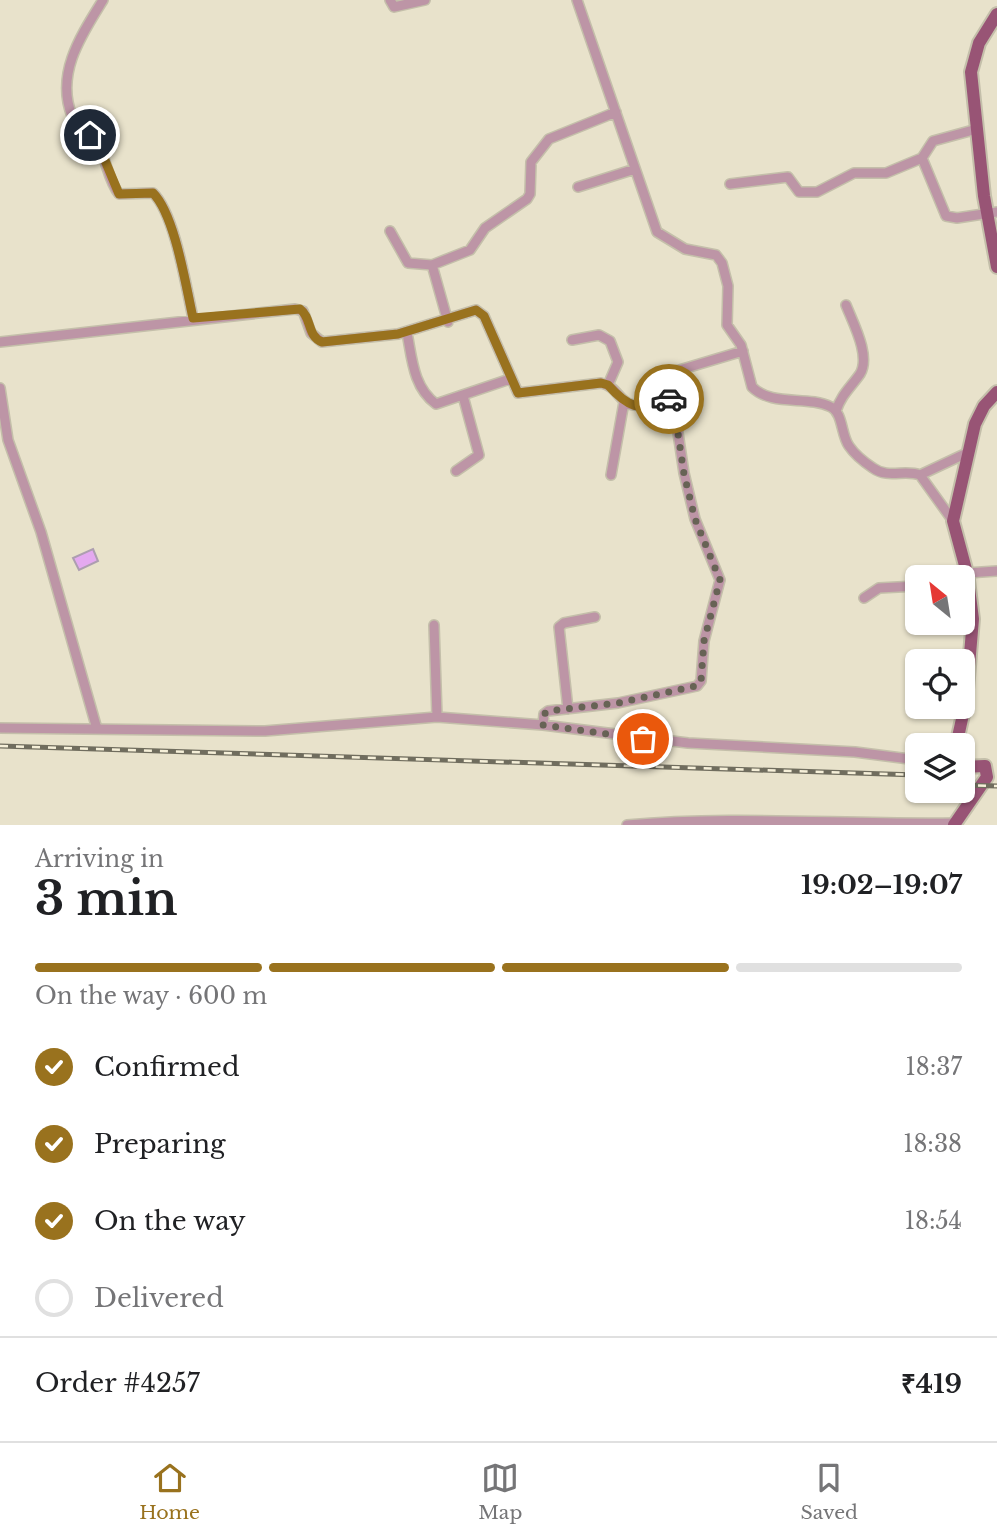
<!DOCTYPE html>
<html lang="en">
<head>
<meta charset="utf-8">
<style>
  :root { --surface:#fff; --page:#f6f6f6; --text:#202124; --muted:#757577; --line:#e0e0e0; --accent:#99721e }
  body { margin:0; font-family:"Libre Baskerville",serif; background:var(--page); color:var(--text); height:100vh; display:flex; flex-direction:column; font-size:26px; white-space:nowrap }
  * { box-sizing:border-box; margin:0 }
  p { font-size:23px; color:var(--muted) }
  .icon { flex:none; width:38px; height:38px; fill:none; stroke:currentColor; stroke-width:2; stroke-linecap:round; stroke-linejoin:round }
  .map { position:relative; height:825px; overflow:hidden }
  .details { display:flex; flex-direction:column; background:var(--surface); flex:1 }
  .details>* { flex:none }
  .needle { width:46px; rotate:330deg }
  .buttons { position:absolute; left:905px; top:565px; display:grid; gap:14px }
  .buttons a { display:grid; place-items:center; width:70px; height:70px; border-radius:10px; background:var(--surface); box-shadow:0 2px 5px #0004; font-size:35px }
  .pin { position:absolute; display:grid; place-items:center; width:60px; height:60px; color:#fff; margin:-30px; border:4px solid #fff; border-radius:50%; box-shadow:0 2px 7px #0007 }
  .courier { position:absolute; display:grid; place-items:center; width:70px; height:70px; margin:-35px; border:5px solid #99721e; border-radius:50%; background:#fff; color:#222; box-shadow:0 2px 9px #0007 }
  .headline em { font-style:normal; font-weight:700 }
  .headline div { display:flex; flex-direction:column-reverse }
  .headline { display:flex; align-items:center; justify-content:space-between; height:119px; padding:0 35px }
  h1 { font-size:46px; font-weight:700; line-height:52px }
  .bar { display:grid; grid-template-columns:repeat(4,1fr); gap:10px 7px; align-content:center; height:84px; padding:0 35px }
  .bar i { height:9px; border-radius:5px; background:var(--line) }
  .bar .active { background:var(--accent) }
  .bar p { grid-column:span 4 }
  .line { display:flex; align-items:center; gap:18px; padding:0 35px; border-top:2px solid var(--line) }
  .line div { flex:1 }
  ol { padding:0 35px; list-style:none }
  li { display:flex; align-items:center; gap:21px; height:77px }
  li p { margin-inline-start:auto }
  li .icon { padding:7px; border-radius:50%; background:var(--accent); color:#fff; stroke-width:4 }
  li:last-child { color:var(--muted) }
  li i { width:38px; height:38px; border:4px solid var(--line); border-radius:50% }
  .tabs { display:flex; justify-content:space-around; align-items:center; height:98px; border-top:2px solid var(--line); background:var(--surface); font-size:19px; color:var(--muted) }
  .tabs a { display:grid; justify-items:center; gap:4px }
  .tabs .active { color:var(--accent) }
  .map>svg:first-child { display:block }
  .building { fill:#e4a9f0; stroke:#ad9eb0; stroke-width:2 }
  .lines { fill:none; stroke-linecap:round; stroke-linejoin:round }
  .minor-casing { stroke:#c4bfaa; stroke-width:12 }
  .major-casing { stroke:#c4bfaa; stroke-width:16 }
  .minor { stroke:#bd95a6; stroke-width:9 }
  .major { stroke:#985475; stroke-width:12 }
  .rail-casing { stroke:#706d5e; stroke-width:5 }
  .rail { stroke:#f5efd8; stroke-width:2.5; stroke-dasharray:8; stroke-linecap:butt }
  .done { stroke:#676355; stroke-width:7; stroke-dasharray:0 12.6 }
  .route { stroke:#99721e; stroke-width:9 }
</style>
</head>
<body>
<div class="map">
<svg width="997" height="825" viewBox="0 0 997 825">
  <rect width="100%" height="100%" fill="#e8e2cb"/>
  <path class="building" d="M 93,549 L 98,561 L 79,570 L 73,558 Z"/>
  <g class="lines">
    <g class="minor-casing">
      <path id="minor" d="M 103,0 C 82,34 55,73 72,116 C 77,128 93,137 100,149 C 107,163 109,182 119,194 L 153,193 C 175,214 186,287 193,318
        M 390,0 L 394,7 L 425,0
        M 577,0 L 657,232 L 685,249 L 716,255 L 722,263 L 728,286 L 727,325 L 741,345 L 752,387 C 772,407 807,395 831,407 C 843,413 841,435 849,446 C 855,455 864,462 873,468 C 888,479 905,469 920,475 L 953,521
        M 922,158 L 946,216 L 957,218 L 997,212
        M 730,184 L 788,177 L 799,192 L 817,192 L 854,173 L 886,173 L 922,158 L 933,141 L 977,129
        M 578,187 L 635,169
        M 390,231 L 408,263 L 432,265
        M 448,322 L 432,265 L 470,250 L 485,228 L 527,199 L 530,194 L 531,162 L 549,139 L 616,112
        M 407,333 C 412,358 413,387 436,404 L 510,379
        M 572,340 L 599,335 L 610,341 L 618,362 L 608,385
        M 0,342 L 295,309 L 303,311 L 311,333 L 322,342 L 398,334 L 476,310 L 484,316 L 518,393 L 601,383 C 625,388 617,418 659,399 L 670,375 L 676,371 L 743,351
        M 0,388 L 8,440 L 41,532 L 97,729
        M 836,411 C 841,395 851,387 860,374 C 871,356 853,323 846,305
        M 456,471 L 479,455 L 463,396
        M 611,475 L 624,402
        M 920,475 L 969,452
        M 967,573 L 997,571
        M 956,578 L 967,575
        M 864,598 L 879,588 L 917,586
        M 434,625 L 437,717
        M 568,709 L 559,627 L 564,623 L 595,617
        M 543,725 L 544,714 L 548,711 L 618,703 L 697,686 L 701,681 L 704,641 L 720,580 L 695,519 L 684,473 L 675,413 L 664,392
        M 0,728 L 265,731 L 437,717 L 543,725 L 688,743 L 855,752 L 917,760
        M 627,825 C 736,815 845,825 955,823"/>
    </g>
    <g class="major-casing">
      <path id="major" d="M 997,14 L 979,43 L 971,72 L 984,196 L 997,267
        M 956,746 L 966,701 L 973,619 L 967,573 L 953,521 L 975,424 L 984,406 L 997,392
        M 954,825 L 987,777 L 985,766 L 962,767"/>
    </g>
    <use href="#minor" class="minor"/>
    <use href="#major" class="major"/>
    <g class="rail-casing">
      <path id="rail" d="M 0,746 L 917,775
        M 962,785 L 997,786"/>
    </g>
    <use href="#rail" class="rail"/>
  </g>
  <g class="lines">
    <path class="done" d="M 643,739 L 543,725 L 544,714 L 548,711 L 618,703 L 696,686 L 701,681 L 704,641 L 720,580 L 695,519 L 684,474 L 675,413 L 669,399"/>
    <path class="route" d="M 90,135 L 104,158 L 119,194 L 153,193 C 175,215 186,287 193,318 L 300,309 C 312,318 307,336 322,342 L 398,334 L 476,310 L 484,316 L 518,393 L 601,383 L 608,385 C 624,403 644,419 664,392 L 669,399"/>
  </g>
</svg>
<div class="buttons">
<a><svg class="needle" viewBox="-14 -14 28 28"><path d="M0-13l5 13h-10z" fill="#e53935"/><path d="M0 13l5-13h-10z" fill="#757577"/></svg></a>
<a><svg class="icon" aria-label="locate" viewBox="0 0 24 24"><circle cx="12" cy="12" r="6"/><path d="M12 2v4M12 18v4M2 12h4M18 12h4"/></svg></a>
<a><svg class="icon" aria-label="layers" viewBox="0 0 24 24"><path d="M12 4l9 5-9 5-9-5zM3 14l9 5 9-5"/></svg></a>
</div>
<div class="pin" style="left:643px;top:739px;background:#ea580c"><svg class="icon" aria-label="bag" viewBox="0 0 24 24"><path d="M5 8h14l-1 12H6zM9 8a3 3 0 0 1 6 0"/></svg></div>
<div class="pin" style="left:90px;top:135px;background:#1f2937"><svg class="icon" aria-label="home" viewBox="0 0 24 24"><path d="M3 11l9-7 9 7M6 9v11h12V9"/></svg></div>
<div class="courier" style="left:669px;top:399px"><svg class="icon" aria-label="car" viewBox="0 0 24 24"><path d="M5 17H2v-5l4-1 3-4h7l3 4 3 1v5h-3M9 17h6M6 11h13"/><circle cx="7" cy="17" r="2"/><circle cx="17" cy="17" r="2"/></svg></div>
</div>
<section class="details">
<div class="headline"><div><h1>3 min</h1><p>Arriving in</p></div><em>19:02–19:07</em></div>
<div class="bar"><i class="active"></i><i class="active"></i><i class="active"></i><i></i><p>On the way · 600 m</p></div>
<ol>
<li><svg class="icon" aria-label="check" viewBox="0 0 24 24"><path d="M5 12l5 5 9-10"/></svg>Confirmed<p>18:37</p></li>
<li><svg class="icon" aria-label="check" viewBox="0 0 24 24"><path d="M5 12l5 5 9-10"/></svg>Preparing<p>18:38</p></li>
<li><svg class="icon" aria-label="check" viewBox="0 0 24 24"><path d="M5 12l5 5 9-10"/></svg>On the way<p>18:54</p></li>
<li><i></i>Delivered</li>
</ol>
<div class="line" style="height:91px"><div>Order #4257</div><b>₹419</b></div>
</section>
<nav class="tabs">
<a class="active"><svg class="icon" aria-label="home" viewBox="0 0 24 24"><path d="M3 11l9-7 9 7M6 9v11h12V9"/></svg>Home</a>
<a><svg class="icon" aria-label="map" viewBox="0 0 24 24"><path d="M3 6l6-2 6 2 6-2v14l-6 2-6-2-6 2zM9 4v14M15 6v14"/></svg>Map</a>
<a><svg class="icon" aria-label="saved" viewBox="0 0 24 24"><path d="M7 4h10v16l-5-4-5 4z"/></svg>Saved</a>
</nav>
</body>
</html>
